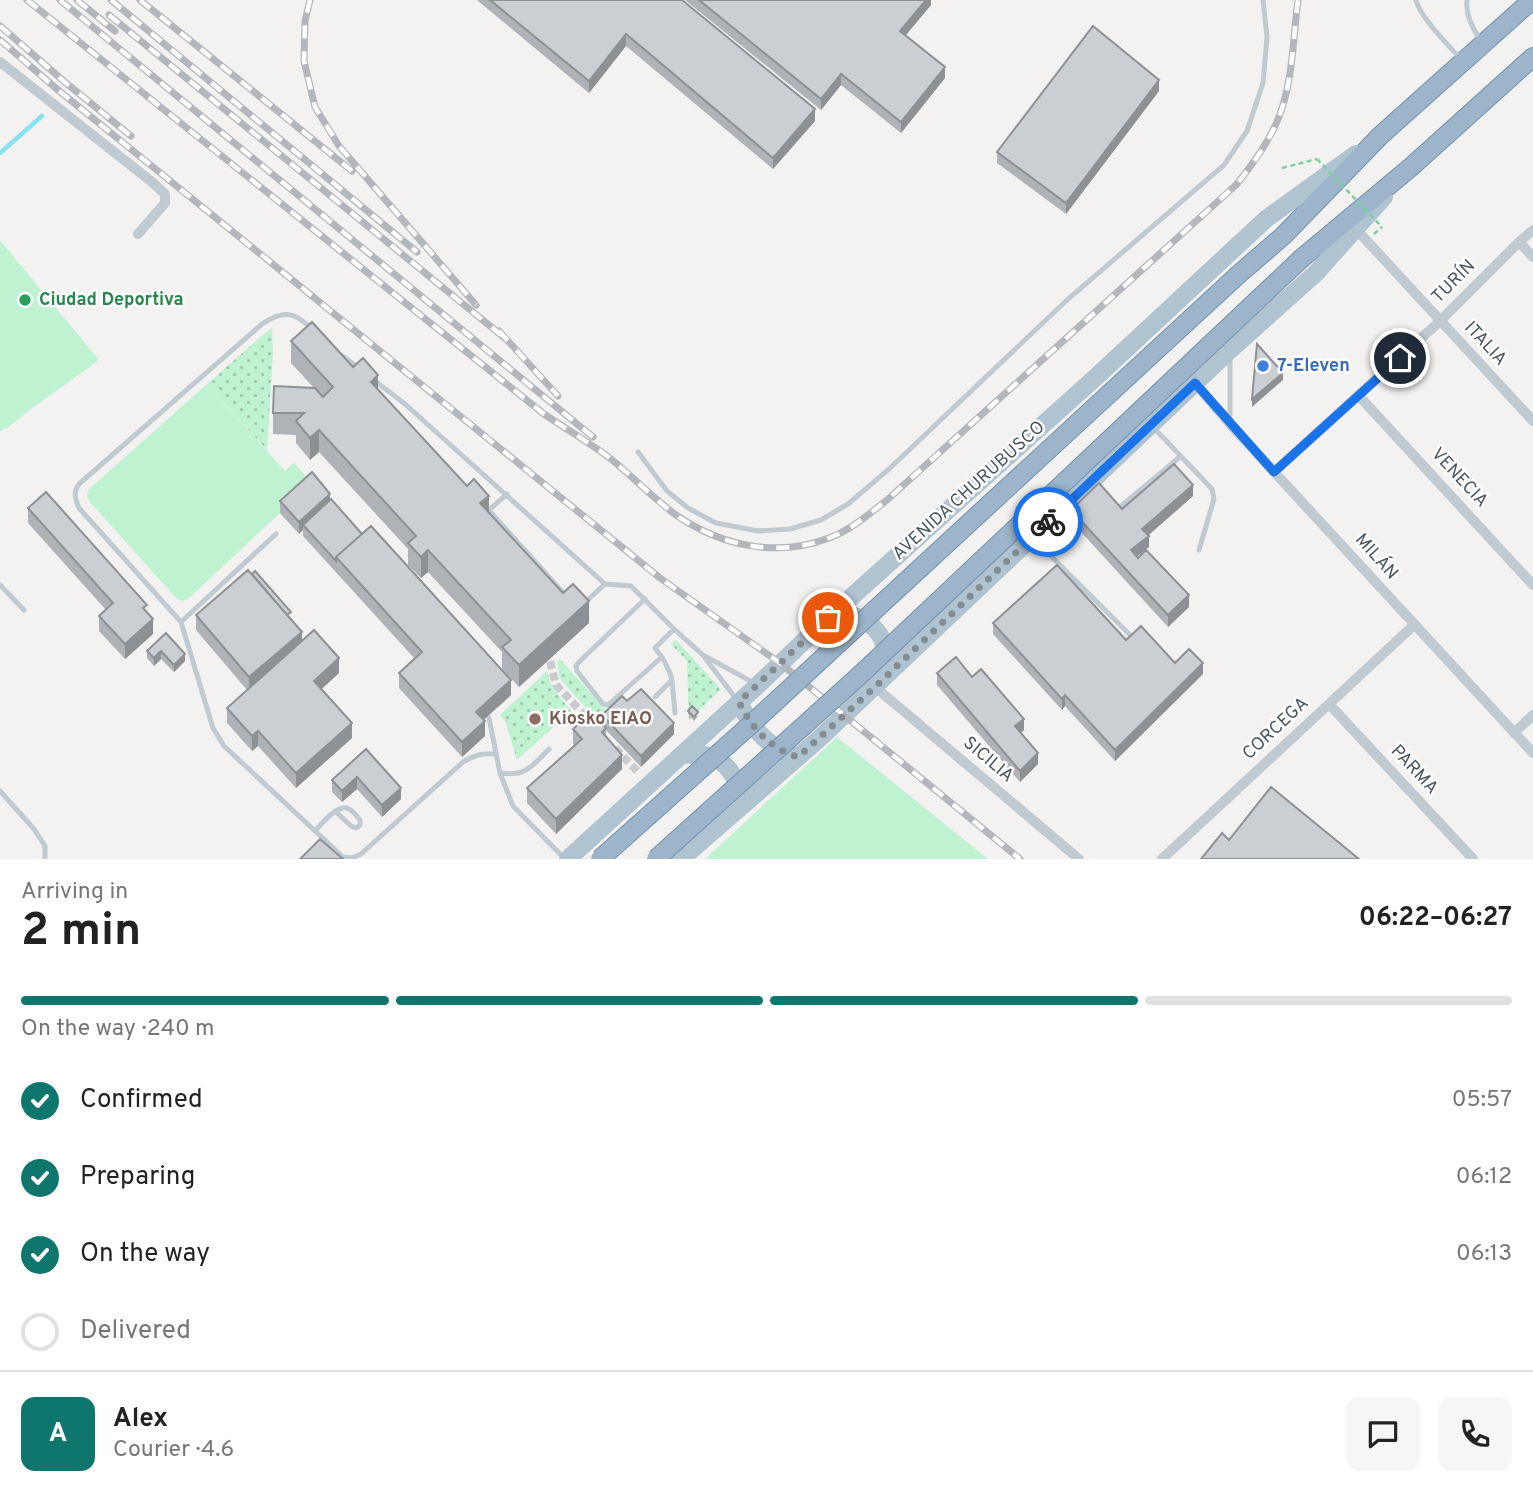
<!DOCTYPE html>
<html lang="en">
<head>
<meta charset="utf-8">
<style>
  :root { --surface:#fff; --page:#f6f6f6; --text:#222; --muted:#767676; --line:#e0e0e0; --accent:#0f766e }
  body { margin:0; font-family:Overpass,sans-serif; background:var(--page); color:var(--text); height:100vh; display:flex; flex-direction:column; font-size:26px; white-space:nowrap }
  * { box-sizing:border-box; margin:0 }
  p { font-size:23px; color:var(--muted) }
  .icon { flex:none; width:38px; height:38px; fill:none; stroke:currentColor; stroke-width:2; stroke-linecap:round; stroke-linejoin:round }
  .map { position:relative; height:859px; overflow:hidden }
  .details { display:flex; flex-direction:column; background:var(--surface); flex:1 }
  .details>* { flex:none }
  .pin { position:absolute; display:grid; place-items:center; width:60px; height:60px; color:#fff; margin:-30px; border:4px solid #fff; border-radius:50%; box-shadow:0 2px 7px #0007 }
  .courier { position:absolute; display:grid; place-items:center; width:70px; height:70px; margin:-35px; border:5px solid #1a73e8; border-radius:50%; background:#fff; color:#222; box-shadow:0 2px 9px #0007 }
  .summary em { font-style:normal; font-weight:700 }
  .summary div { display:flex; flex-direction:column-reverse }
  .summary { display:flex; align-items:center; justify-content:space-between; height:119px; padding:0 21px }
  h1 { font-size:46px; font-weight:700; line-height:52px }
  .bar { display:grid; grid-template-columns:repeat(4,1fr); gap:10px 7px; align-content:center; height:84px; padding:0 21px }
  .bar i { height:9px; border-radius:5px; background:var(--line) }
  .bar .active { background:var(--accent) }
  .bar p { grid-column:span 4 }
  .line { display:flex; align-items:center; gap:18px; padding:0 21px; border-top:2px solid var(--line) }
  .line div { flex:1 }
  .round { display:grid; place-items:center; flex:none; width:74px; height:74px; border-radius:14px; background:var(--page) }
  ol { padding:0 21px; list-style:none }
  li { display:flex; align-items:center; gap:21px; height:77px }
  li p { margin-inline-start:auto }
  li .icon { padding:7px; border-radius:50%; background:var(--accent); color:#fff; stroke-width:4 }
  li:last-child { color:var(--muted) }
  li i { width:38px; height:38px; border:4px solid var(--line); border-radius:50% }
  .map>svg:first-child { display:block }
  .green { fill:#bff2d0 }
  .park { fill:url(#park-dots) }
  .lines { fill:none; stroke-linecap:round; stroke-linejoin:round }
  .stream { stroke:#8ae2f1; stroke-width:4.5 }
  .pedestrian-tunnel { stroke:#c9cacd; stroke-width:8; stroke-dasharray:8 4; stroke-linecap:butt }
  .trunk-casing { stroke:#7292ae; stroke-width:20 }
  .path { stroke:#75d29e; stroke-width:2.5; stroke-dasharray:5 3.5; stroke-linecap:butt }
  .service { stroke:#bfcad1; stroke-width:5 }
  .minor { stroke:#bfcad1; stroke-width:10 }
  .primary { stroke:#b0c3d1; stroke-width:18 }
  .trunk { stroke:#9cb5ca; stroke-width:18 }
  .rail-casing { stroke:#b3b7bc; stroke-width:7 }
  .rail { stroke:#fff; stroke-width:4.5; stroke-dasharray:13; stroke-linecap:butt }
  .trunk-bridge-casing { stroke:#7292ae; stroke-width:20; stroke-linecap:butt }
  .path-bridge { stroke:#75d29e; stroke-width:2.5; stroke-dasharray:5 3.5; stroke-linecap:butt }
  .trunk-bridge { stroke:#9cb5ca; stroke-width:18 }
  .wall { fill:#afb2b6 }
  .shaded-wall { fill:#8e9194 }
  .building { fill:#cbcfd4; stroke:#8e9194; stroke-width:2 }
  .done { stroke:#848c93; stroke-width:7; stroke-dasharray:0 12.6 }
  .route { stroke:#1a73e8; stroke-width:9 }
  .leisure-dot { fill:#2e9e5b; stroke:#fff; stroke-width:2.5 }
  .shop-dot { fill:#3f7fe0; stroke:#fff; stroke-width:2.5 }
  .education-dot { fill:#8d6e63; stroke:#fff; stroke-width:2.5 }
  .labels { text-anchor:middle; dominant-baseline:central; stroke-width:5; stroke-linejoin:round; paint-order:stroke }
  .street-label { font-size:18px; fill:#485660; stroke:#fff }
  .leisure-label { font-size:18px; font-weight:bold; fill:#27864d; stroke:#fff; text-anchor:start }
  .shop-label { font-size:18px; font-weight:bold; fill:#366cbe; stroke:#fff; text-anchor:start }
  .education-label { font-size:18px; font-weight:bold; fill:#785e54; stroke:#fff; text-anchor:start }
</style>
</head>
<body>
<div class="map">
<svg width="1533" height="859" viewBox="0 0 1533 859">
  <defs>
    <pattern id="park-dots" width="8" height="8" patternUnits="userSpaceOnUse" patternTransform="scale(1.75)"><rect width="8" height="8" fill="#bff2d0"/><path d="M2 2h.1M6 6h.1" fill="none" stroke="#9dc7ac" stroke-width="1.8" stroke-linecap="round"/></pattern>
  </defs>
  <rect width="100%" height="100%" fill="#f4f1f1"/>
  <path class="green" d="M 0,240 L 99,360 L 27,412 L 6,429 L 5,428 L 0,432 Z
    M 207,384 L 285,471 L 294,463 L 312,483 L 188,599 L 182,601 L 177,599 L 90,502 L 87,497 L 88,490 Z
    M 837,737 L 988,859 L 705,859 Z"/>
  <path class="park" d="M 272,327 L 273,353 L 267,450 L 207,384 Z
    M 676,640 L 721,689 L 689,720 L 687,661 L 671,644 Z
    M 560,659 L 612,717 L 602,726 L 560,679 L 557,662 Z
    M 547,671 L 552,687 L 571,711 L 517,760 L 506,723 L 500,715 Z"/>
  <g class="lines">
    <path class="stream" d="M 0,153 L 42,116"/>
    <path class="pedestrian-tunnel" d="M 546,650 L 548,653 L 556,685 L 592,723
      M 615,748 L 637,771"/>
    <g class="trunk-casing">
      <path id="trunk" d="M 1302,258 L 1411,167 L 1533,57
        M 1239,274 L 1283,236 L 1381,135 L 1532,0"/>
    </g>
    <path class="path" d="M 1282,168 L 1317,159
      M 1374,234 L 1382,227"/>
    <path class="service" d="M 1416,0 C 1420,17 1448,45 1460,58
      M 1467,0 C 1465,16 1474,29 1481,42
      M 313,330 C 295,312 284,309 262,324 L 79,484 C 73,492 75,499 79,508 L 181,622 L 213,728 L 224,746 L 343,857 L 352,858 L 361,854 L 463,762 C 474,755 483,753 496,754
      M 341,355 L 359,368
      M 375,381 L 405,404 L 605,584 L 631,586 L 674,629 L 703,655 L 754,683
      M 1230,420 L 1230,357
      M 1154,428 L 1212,489 L 1214,499 L 1199,550
      M 638,452 L 667,491 L 688,508 L 716,523 L 758,531 L 790,529 L 821,520 L 848,504 L 889,469 L 1067,300 L 1224,165 L 1247,131 L 1263,83 L 1267,37 L 1263,0
      M 486,507 L 566,596
      M 1120,507 L 1181,456
      M 489,510 L 507,494
      M 1034,539 L 1129,634
      M 0,585 L 24,610
      M 645,599 L 580,661 L 576,666 L 577,671 L 603,704 L 608,705 L 662,657 L 655,648 L 674,629
      M 582,605 L 605,584
      M 181,622 L 276,534
      M 705,658 L 737,700
      M 672,680 L 675,713
      M 655,697 L 672,680 L 670,673 L 662,657
      M 489,718 L 500,773 L 513,806 L 564,858
      M 500,773 C 526,777 532,766 549,749
      M 0,791 L 34,829 L 45,846 L 45,859
      M 315,831 C 321,824 337,805 347,808 C 352,810 357,816 360,820 L 360,825 L 356,828 L 351,826 L 335,811"/>
    <path class="minor" d="M 0,62 L 152,182 L 165,194 L 165,203 L 138,234
      M 1355,228 L 1533,421
      M 1519,242 L 1533,257
      M 1195,383 L 1230,424 L 1533,753
      M 1359,396 L 1533,585
      M 1274,472 L 1440,321 L 1519,242 L 1533,230
      M 875,687 L 1079,859
      M 1329,704 L 1473,859
      M 1514,733 L 1533,715
      M 1162,859 L 1414,625"/>
    <path class="primary" d="M 828,618 C 833,617 839,615 844,614 C 852,614 858,617 865,621 C 882,631 886,645 887,663
      M 739,702 C 749,724 768,748 792,755
      M 681,755 C 690,755 700,754 709,756 C 728,761 740,782 739,800
      M 568,859 L 758,685 L 828,618 L 1096,377 L 1266,219 L 1356,154
      M 681,859 L 820,738 L 1230,350 L 1316,273 L 1384,197"/>
    <use href="#trunk" class="trunk"/>
    <g class="rail-casing">
      <path id="rail" d="M 27,0 L 544,414 C 566,429 590,443 611,459 C 633,477 653,498 676,515 C 721,546 777,558 829,538 C 851,530 869,514 887,500 L 1236,185 C 1253,164 1269,142 1279,117 C 1293,80 1293,39 1298,0
        M 60,0 L 593,437
        M 77,0 L 115,31
        M 111,0 L 417,252
        M 140,0 L 352,171
        M 310,0 L 305,21 L 304,61 L 315,107 L 339,146 L 476,305
        M 109,15 L 506,339
        M 0,26 L 66,83 L 131,136
        M 0,40 L 58,90 L 660,578 L 780,663 L 1020,859
        M 499,331 L 558,396"/>
    </g>
    <use href="#rail" class="rail"/>
    <g class="trunk-bridge-casing">
      <path id="trunk-bridge" d="M 600,859 L 748,727 L 1239,274
        M 656,859 L 860,675 L 1302,258"/>
    </g>
    <path class="path-bridge" d="M 1317,159 L 1382,227"/>
    <use href="#trunk-bridge" class="trunk-bridge"/>
  </g>
  <path class="wall" d="M 477,0 L 682,0 L 815,121 L 773,169 L 626,46 L 589,93 Z
    M 685,0 L 931,0 L 931,5 L 906,35 L 945,78 L 901,133 L 841,85 L 821,110 Z
    M 1159,91 L 1066,214 L 997,163 L 997,152 Z
    M 291,341 L 353,367 L 378,390 L 589,623 L 519,687 L 502,669 L 502,652 L 428,572 L 421,578 L 408,565 L 408,549 L 319,452 L 310,460 L 296,443 L 296,435 L 273,434 L 273,413 L 314,388 L 291,363 Z
    M 1193,496 L 1148,535 L 1149,547 L 1137,556 L 1189,607 L 1168,627 L 1071,521 L 1071,510 L 1122,509 Z
    M 330,500 L 511,695 L 484,719 L 485,736 L 462,757 L 399,688 L 399,673 L 415,659 L 303,536 L 303,530 L 299,534 L 280,513 L 280,501 Z
    M 28,508 L 147,613 L 153,634 L 125,659 L 99,631 L 99,616 L 106,610 L 28,523 Z
    M 196,615 L 291,620 L 302,642 L 339,673 L 321,689 L 352,738 L 296,788 L 258,746 L 252,751 L 227,723 L 227,708 L 247,690 L 196,630 Z
    M 993,623 L 1126,640 L 1203,674 L 1115,761 L 1065,706 L 1062,710 L 993,634 Z
    M 166,633 L 185,661 L 174,672 L 161,659 L 154,666 L 147,658 L 147,651 Z
    M 937,673 L 972,677 L 1024,730 L 1021,733 L 1038,764 L 1020,782 L 937,685 Z
    M 627,701 L 674,734 L 641,767 L 606,730 L 606,737 L 622,769 L 556,834 L 527,803 L 527,788 L 574,745 L 573,744 L 573,729 L 602,724 L 602,715 Z
    M 688,711 L 698,716 L 694,721 L 688,714 Z
    M 366,749 L 401,799 L 382,817 L 357,789 L 342,802 L 332,792 L 332,780 Z"/>
  <path class="shaded-wall" d="M 926,0 L 931,0 L 931,5 L 900,42 L 900,31 Z
    M 626,34 L 626,46 L 589,93 L 589,81 Z
    M 945,67 L 945,78 L 901,133 L 901,122 Z
    M 841,74 L 841,85 L 821,110 L 821,99 Z
    M 1159,80 L 1159,91 L 1066,214 L 1066,203 Z
    M 815,109 L 815,121 L 773,169 L 773,158 Z
    M 1283,373 L 1283,380 L 1252,407 L 1252,399 Z
    M 378,375 L 378,397 L 371,382 Z
    M 319,430 L 319,452 L 310,460 L 310,438 Z
    M 1193,485 L 1193,496 L 1142,541 L 1142,529 Z
    M 330,494 L 330,505 L 303,525 L 303,530 L 299,534 L 299,522 Z
    M 489,496 L 489,517 L 480,503 Z
    M 1149,536 L 1149,547 L 1131,561 L 1131,550 Z
    M 428,550 L 428,572 L 421,578 L 421,557 Z
    M 1189,595 L 1189,607 L 1168,627 L 1168,615 Z
    M 589,601 L 589,623 L 519,687 L 519,665 Z
    M 153,619 L 153,634 L 125,659 L 125,644 Z
    M 302,632 L 302,647 L 249,692 L 249,677 Z
    M 161,651 L 161,659 L 154,666 L 154,658 Z
    M 185,654 L 185,661 L 174,672 L 174,665 Z
    M 339,658 L 339,673 L 314,696 L 314,681 Z
    M 1203,663 L 1203,674 L 1115,761 L 1115,750 Z
    M 511,680 L 511,695 L 476,727 L 476,712 Z
    M 1065,695 L 1065,706 L 1062,710 L 1062,699 Z
    M 1024,719 L 1024,730 L 1015,737 L 1015,726 Z
    M 485,721 L 485,736 L 462,757 L 462,742 Z
    M 352,723 L 352,738 L 296,788 L 296,773 Z
    M 674,723 L 674,734 L 641,767 L 641,756 Z
    M 258,731 L 258,746 L 252,751 L 252,736 Z
    M 1038,753 L 1038,764 L 1020,782 L 1020,771 Z
    M 622,755 L 622,769 L 556,834 L 556,819 Z
    M 357,777 L 357,789 L 342,802 L 342,791 Z
    M 401,788 L 401,799 L 382,817 L 382,805 Z"/>
  <path class="building" d="M 490,0 L 682,0 L 815,109 L 773,158 L 626,34 L 589,81 Z
    M 699,0 L 926,0 L 900,31 L 945,67 L 901,122 L 841,74 L 821,99 Z
    M 1093,26 L 1159,80 L 1066,203 L 997,152 Z
    M 312,322 L 353,367 L 363,358 L 378,375 L 371,382 L 467,486 L 474,479 L 480,486 L 489,496 L 480,503 L 563,593 L 573,584 L 589,601 L 519,665 L 502,647 L 511,640 L 428,550 L 421,557 L 408,543 L 416,536 L 319,430 L 310,438 L 296,421 L 304,413 L 273,413 L 274,386 L 315,388 L 323,397 L 333,387 L 291,341 Z
    M 1257,344 L 1283,373 L 1252,399 Z
    M 1174,464 L 1193,485 L 1142,529 L 1149,536 L 1131,550 L 1138,558 L 1146,550 L 1189,595 L 1168,615 L 1071,510 L 1099,483 L 1122,509 Z
    M 312,472 L 330,494 L 299,522 L 280,501 Z
    M 46,492 L 147,605 L 143,608 L 153,619 L 125,644 L 99,616 L 113,603 L 28,508 Z
    M 331,499 L 362,534 L 336,557 L 336,561 L 303,525 Z
    M 371,526 L 511,680 L 476,712 L 485,721 L 462,742 L 399,673 L 422,652 L 336,557 Z
    M 1057,565 L 1126,640 L 1141,626 L 1175,663 L 1189,649 L 1203,663 L 1115,750 L 1065,695 L 1062,699 L 993,623 Z
    M 248,570 L 302,632 L 249,677 L 196,615 Z
    M 255,571 L 291,612 L 287,615 L 252,574 Z
    M 314,630 L 339,658 L 314,681 L 352,723 L 296,773 L 258,731 L 252,736 L 227,708 Z
    M 166,633 L 185,654 L 174,665 L 161,651 L 154,658 L 147,651 Z
    M 956,657 L 972,677 L 981,669 L 1024,719 L 1015,726 L 1038,753 L 1020,771 L 937,673 Z
    M 641,689 L 674,723 L 641,756 L 602,715 L 622,696 L 627,701 Z
    M 692,706 L 698,712 L 694,717 L 688,711 Z
    M 591,712 L 606,728 L 602,732 L 622,755 L 556,819 L 527,788 L 582,739 L 573,729 Z
    M 366,749 L 401,788 L 382,805 L 357,777 L 342,791 L 332,780 Z
    M 1271,787 L 1359,859 L 1201,859 L 1222,833 L 1229,840 Z
    M 320,839 L 343,859 L 300,859 Z"/>
  <g class="lines">
    <path class="done" d="M 828,618 L 739,702 C 751,727 770,749 798,757 L 875,687 L 1048,522"/>
    <path class="route" d="M 1048,522 L 1195,383 L 1274,472 L 1400,358"/>
  </g>
  <circle class="leisure-dot" cx="25" cy="300" r="7"/>
  <circle class="shop-dot" cx="1263" cy="366" r="7"/>
  <circle class="education-dot" cx="535" cy="719" r="7"/>
  <g class="labels">
    <g class="street-label">
      <text transform="translate(1454 282) rotate(-45)">TURÍN</text>
      <text transform="translate(1485 344) rotate(47)">ITALIA</text>
      <text transform="translate(1459 478) rotate(47)">VENECIA</text>
      <text transform="translate(969 491) rotate(-42)">AVENIDA CHURUBUSCO</text>
      <text transform="translate(1376 557) rotate(48)">MILÁN</text>
      <text transform="translate(1276 729) rotate(-43)">CORCEGA</text>
      <text transform="translate(988 760) rotate(40)">SICILIA</text>
      <text transform="translate(1414 770) rotate(47)">PARMA</text>
    </g>
    <g class="leisure-label">
      <text x="39" y="300">Ciudad Deportiva</text>
    </g>
    <g class="shop-label">
      <text x="1277" y="366">7-Eleven</text>
    </g>
    <g class="education-label">
      <text x="549" y="719">Kiosko EIAO</text>
    </g>
  </g>
</svg>
<div class="pin" style="left:828px;top:618px;background:#ea580c"><svg class="icon" aria-label="bag" viewBox="0 0 24 24"><path d="M5 8h14l-1 12H6zM9 8a3 3 0 0 1 6 0"/></svg></div>
<div class="pin" style="left:1400px;top:358px;background:#1f2937"><svg class="icon" aria-label="home" viewBox="0 0 24 24"><path d="M3 11l9-7 9 7M6 9v11h12V9"/></svg></div>
<div class="courier" style="left:1048px;top:522px"><svg class="icon" aria-label="bike" viewBox="0 0 24 24"><circle cx="6" cy="16" r="4"/><circle cx="18" cy="16" r="4"/><path d="M6 16l4-8h5l3 8M10 8l3 8H6M13 5h3"/></svg></div>
</div>
<section class="details">
<div class="summary"><div><h1>2 min</h1><p>Arriving in</p></div><em>06:22–06:27</em></div>
<div class="bar"><i class="active"></i><i class="active"></i><i class="active"></i><i></i><p>On the way · 240 m</p></div>
<ol>
<li><svg class="icon" aria-label="check" viewBox="0 0 24 24"><path d="M5 12l5 5 9-10"/></svg>Confirmed<p>05:57</p></li>
<li><svg class="icon" aria-label="check" viewBox="0 0 24 24"><path d="M5 12l5 5 9-10"/></svg>Preparing<p>06:12</p></li>
<li><svg class="icon" aria-label="check" viewBox="0 0 24 24"><path d="M5 12l5 5 9-10"/></svg>On the way<p>06:13</p></li>
<li><i></i>Delivered</li>
</ol>
<div class="line" style="height:126px"><b class="round" style="background:var(--accent);color:#fff">A</b><div><b>Alex</b><p>Courier · 4.6</p></div><a class="round"><svg class="icon" aria-label="chat" viewBox="0 0 24 24"><path d="M4 5h16v11H9l-5 4z"/></svg></a><a class="round"><svg class="icon" aria-label="phone" viewBox="0 0 24 24"><path d="M5 4h4l2 5-3 2q2 4 5 5l2-3 5 2v4C11 20 4 13 5 4z"/></svg></a></div>
</section>
</body>
</html>
